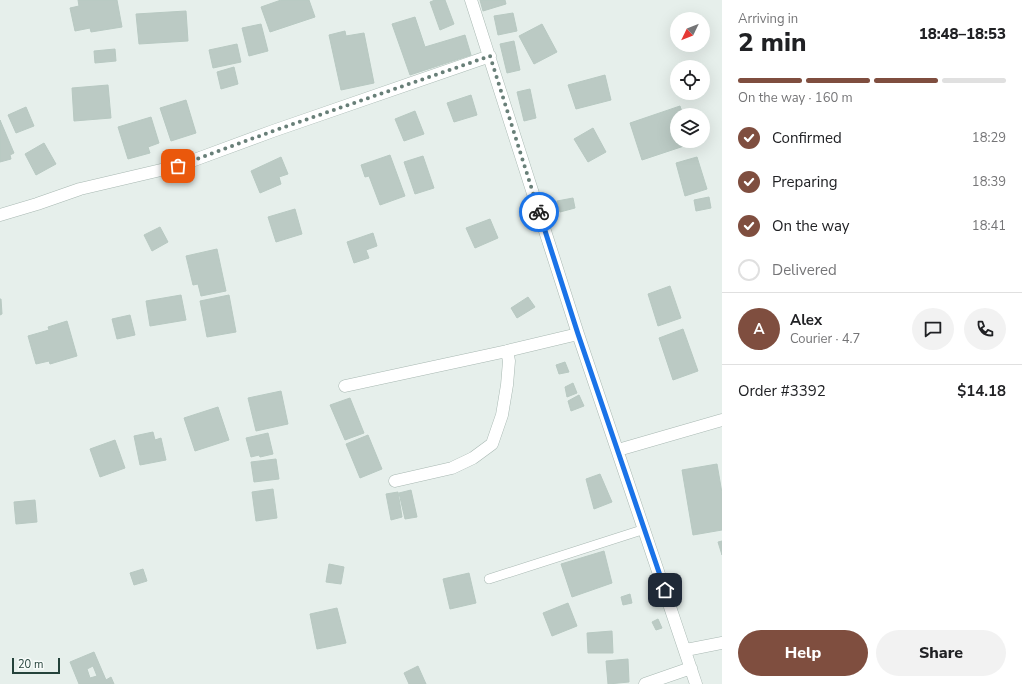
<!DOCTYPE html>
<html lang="en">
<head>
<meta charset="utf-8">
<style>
  :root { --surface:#fff; --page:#f2f2f2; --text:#202124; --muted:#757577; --line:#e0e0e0; --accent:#7f4e3f }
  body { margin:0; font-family:"Nunito Sans",sans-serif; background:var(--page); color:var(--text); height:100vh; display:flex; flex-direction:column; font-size:15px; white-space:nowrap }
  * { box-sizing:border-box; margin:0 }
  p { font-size:13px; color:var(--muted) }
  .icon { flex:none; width:22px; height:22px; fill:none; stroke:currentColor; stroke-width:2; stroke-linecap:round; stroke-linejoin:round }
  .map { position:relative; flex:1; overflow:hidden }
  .drawer { display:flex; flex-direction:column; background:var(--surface); width:300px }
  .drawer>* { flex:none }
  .needle { width:26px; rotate:227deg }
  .fabs { position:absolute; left:670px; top:12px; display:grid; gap:8px }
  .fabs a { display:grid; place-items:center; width:40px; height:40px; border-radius:50%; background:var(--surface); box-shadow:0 4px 16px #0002; font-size:20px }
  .scale { position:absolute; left:12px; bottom:10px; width:48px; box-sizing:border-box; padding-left:4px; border:2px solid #24423a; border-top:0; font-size:11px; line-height:14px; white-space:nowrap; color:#24423a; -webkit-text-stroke:3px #f7fbf9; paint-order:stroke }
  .pin { position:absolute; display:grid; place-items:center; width:34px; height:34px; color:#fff; margin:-17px; border-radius:8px; box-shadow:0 2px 6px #0006 }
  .courier { position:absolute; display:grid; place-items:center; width:40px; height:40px; margin:-20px; border:3px solid #1a73e8; border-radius:50%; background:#fff; color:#222; box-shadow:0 1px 5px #0007 }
  .summary em { font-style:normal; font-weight:800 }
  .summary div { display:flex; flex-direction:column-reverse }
  .summary { display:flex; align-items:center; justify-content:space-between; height:68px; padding:0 16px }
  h1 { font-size:26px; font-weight:800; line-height:30px }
  .bar { display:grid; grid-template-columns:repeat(4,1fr); gap:6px 4px; align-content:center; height:48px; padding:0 16px }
  .bar i { height:5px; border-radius:3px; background:var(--line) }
  .bar .active { background:var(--accent) }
  .bar p { grid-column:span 4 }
  .line { display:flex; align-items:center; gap:10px; padding:0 16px; border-top:1px solid var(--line) }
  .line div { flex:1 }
  .round { display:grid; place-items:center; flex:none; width:42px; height:42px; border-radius:21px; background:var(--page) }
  ol { padding:0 16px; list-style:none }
  li { display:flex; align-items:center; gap:12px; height:44px }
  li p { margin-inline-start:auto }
  li .icon { padding:4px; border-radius:50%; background:var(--accent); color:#fff; stroke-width:4 }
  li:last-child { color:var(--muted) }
  li i { width:22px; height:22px; border:2px solid var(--line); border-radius:50% }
  .cta { display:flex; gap:8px; margin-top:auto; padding:8px 16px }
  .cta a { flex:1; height:46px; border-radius:24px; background:var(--accent); color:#fff; font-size:16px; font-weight:800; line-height:46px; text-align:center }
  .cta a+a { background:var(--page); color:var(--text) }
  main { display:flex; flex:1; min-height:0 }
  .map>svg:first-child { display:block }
  .building { fill:#bbcac4; stroke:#b8c9c2; fill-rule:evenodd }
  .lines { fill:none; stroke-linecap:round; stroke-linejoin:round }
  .service-casing { stroke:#a8b8b2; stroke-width:10 }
  .minor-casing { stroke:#a8b8b2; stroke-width:13 }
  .service { stroke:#fff; stroke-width:9 }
  .minor { stroke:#fff; stroke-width:12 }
  .done { stroke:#687f78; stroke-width:4; stroke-dasharray:0 7.2 }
  .route { stroke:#1a73e8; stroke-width:5 }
</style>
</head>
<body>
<main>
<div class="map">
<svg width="722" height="684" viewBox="0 0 722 684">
  <rect width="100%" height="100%" fill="#e6efeb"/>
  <path class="building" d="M 78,0 L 117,0 L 122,27 L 91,32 L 90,28 L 75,31 L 70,8 L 79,6 Z
    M 281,0 L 309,0 L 315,17 L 270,32 L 261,7 Z
    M 435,0 L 445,0 L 454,24 L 440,30 L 430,2 Z
    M 480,0 L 505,0 L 506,4 L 483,11 Z
    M 186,11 L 188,41 L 139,44 L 136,14 Z
    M 513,13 L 517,31 L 498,35 L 494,16 Z
    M 415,17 L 425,47 L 465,35 L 471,55 L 410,75 L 392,24 Z
    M 261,24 L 268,51 L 249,56 L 242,28 Z
    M 542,24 L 557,52 L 534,64 L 519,36 Z
    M 345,31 L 346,36 L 364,33 L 374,83 L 341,90 L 329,35 Z
    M 514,41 L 520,70 L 507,73 L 500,44 Z
    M 237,44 L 241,62 L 213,68 L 209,50 Z
    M 115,49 L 116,61 L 95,63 L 94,51 Z
    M 234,67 L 238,84 L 221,89 L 217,72 Z
    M 605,75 L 611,100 L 576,109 L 568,85 Z
    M 108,85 L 111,118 L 74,121 L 72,88 Z
    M 530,89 L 536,118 L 524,121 L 517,92 Z
    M 471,95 L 477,115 L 454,122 L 447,103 Z
    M 186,100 L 196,133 L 171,141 L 160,108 Z
    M 680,106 L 683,115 L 677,115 L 677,141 L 692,141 L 693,143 L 642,160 L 630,123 Z
    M 26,107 L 34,126 L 16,133 L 8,115 Z
    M 415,111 L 424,134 L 404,141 L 395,119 Z
    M 151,117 L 159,143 L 148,147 L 150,153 L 128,159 L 118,127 Z
    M 0,120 L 14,153 L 10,155 L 11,159 L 0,162 Z
    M 593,128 L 606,152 L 588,162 L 574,139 Z
    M 44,143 L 56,164 L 36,175 L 25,154 Z
    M 390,155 L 405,196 L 380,205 L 369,176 L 365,177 L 361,165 Z
    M 423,156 L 434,188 L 415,194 L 404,162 Z
    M 281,157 L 288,174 L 279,177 L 281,184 L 260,193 L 251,171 Z
    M 697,157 L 707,189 L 685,196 L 676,163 Z
    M 709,197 L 711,208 L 696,211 L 694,200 Z
    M 573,198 L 575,208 L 560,212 L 557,201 Z
    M 295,209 L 302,234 L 276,242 L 268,217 Z
    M 490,219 L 498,238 L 475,248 L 466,228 Z
    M 160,227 L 168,242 L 152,251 L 144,235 Z
    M 373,233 L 377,246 L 366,250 L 369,258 L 354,263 L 347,242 Z
    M 217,249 L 226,291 L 201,296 L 198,284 L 193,285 L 186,256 Z
    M 670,286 L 681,318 L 658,326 L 648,294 Z
    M 181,295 L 186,320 L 150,326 L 146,301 Z
    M 229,295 L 236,332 L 207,337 L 200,301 Z
    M 528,297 L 535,307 L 517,318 L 511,308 Z
    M 0,299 L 1,299 L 2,314 L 0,315 Z
    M 130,315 L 135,335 L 117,339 L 112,319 Z
    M 67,321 L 77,356 L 50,364 L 49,361 L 36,364 L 28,336 L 49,330 L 48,327 Z
    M 683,329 L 698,371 L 673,380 L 659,338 Z
    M 565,362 L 569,372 L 559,374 L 556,365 Z
    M 573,383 L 577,393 L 567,397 L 565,387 Z
    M 281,391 L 288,424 L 256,431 L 248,398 Z
    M 579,395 L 584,406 L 571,411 L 568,401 Z
    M 350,398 L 364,433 L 345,440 L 330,405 Z
    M 218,407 L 229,440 L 195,451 L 184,418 Z
    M 153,432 L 155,440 L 161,438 L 166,460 L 140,465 L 134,436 Z
    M 268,433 L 273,454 L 260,457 L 259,455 L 251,457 L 246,438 Z
    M 368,435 L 382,469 L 360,478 L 346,444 Z
    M 115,440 L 125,468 L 100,477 L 90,449 Z
    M 276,459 L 279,479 L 254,482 L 251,462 Z
    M 717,464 L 722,493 L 722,530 L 693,535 L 682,470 Z
    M 600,474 L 612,502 L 594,509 L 586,479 Z
    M 273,489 L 277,518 L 256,521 L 252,492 Z
    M 411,490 L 417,517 L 405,519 L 399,493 Z
    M 398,492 L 402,517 L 391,520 L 386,494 Z
    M 35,500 L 37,522 L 16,524 L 14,502 Z
    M 722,541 L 722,555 L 718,542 Z
    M 604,551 L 612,583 L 572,597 L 561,564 Z
    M 329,564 L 344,567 L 341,584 L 326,582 Z
    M 143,569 L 147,581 L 134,585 L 130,573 Z
    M 469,573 L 476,603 L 450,609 L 443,579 Z
    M 630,594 L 632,603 L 623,605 L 621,597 Z
    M 568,603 L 577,626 L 552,636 L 543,613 Z
    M 337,608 L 346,643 L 317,649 L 310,614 Z
    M 658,619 L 662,628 L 656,630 L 652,622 Z
    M 612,631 L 613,653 L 588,653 L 587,633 Z
    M 94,652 L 106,680 L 111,677 L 114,684 L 79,684 L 70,662 ZM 93,666 L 97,676 L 90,678 L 87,669 Z
    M 628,659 L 629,682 L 608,684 L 606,661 Z
    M 418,666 L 426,684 L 409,684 L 404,673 Z"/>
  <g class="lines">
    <g class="service-casing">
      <path id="service" d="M 489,579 L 645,529"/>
    </g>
    <g class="minor-casing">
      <path id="minor" d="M 471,0 L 578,334 L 696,684
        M 0,215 L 37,204 L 80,189 L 178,166 L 273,131 L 490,56
        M 345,386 L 507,351 L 578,334
        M 618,450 L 722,420
        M 395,481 L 452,468 L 473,458 L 492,444 L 502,415 L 507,385 L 509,361 L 507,351
        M 686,650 L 722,643
        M 645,684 L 691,668"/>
    </g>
    <use href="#service" class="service"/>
    <use href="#minor" class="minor"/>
  </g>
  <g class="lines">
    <path class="done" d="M 178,166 L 273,131 L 490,56 L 539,212"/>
    <path class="route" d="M 539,212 L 578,334 L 665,590"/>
  </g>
</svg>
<div class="fabs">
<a><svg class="needle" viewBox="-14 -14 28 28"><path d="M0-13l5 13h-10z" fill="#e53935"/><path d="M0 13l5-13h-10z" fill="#757577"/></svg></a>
<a><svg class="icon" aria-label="locate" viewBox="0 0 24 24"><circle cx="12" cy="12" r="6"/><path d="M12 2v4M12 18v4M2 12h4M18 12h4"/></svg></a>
<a><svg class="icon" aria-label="layers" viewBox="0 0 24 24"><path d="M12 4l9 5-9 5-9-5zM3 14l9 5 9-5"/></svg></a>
</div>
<div class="scale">20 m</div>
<div class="pin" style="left:178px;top:166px;background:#ea580c"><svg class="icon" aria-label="bag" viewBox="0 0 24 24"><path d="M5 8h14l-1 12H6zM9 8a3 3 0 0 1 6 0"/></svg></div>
<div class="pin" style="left:665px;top:590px;background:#1f2937"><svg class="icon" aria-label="home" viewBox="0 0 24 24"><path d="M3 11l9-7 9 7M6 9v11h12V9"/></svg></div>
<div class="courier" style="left:539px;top:212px"><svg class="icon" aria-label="bike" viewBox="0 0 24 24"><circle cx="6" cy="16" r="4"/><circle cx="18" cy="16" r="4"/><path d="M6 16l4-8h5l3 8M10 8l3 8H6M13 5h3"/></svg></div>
</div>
<section class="drawer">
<div class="summary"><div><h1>2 min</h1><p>Arriving in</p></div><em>18:48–18:53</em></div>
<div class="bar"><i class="active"></i><i class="active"></i><i class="active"></i><i></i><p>On the way · 160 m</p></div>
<ol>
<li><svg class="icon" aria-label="check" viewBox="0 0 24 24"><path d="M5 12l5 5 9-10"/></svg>Confirmed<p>18:29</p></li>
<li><svg class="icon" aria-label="check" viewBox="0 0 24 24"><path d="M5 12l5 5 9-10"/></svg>Preparing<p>18:39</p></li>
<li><svg class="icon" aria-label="check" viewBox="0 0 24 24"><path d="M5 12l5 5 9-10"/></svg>On the way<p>18:41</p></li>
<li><i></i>Delivered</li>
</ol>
<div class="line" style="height:72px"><b class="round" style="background:var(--accent);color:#fff">A</b><div><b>Alex</b><p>Courier · 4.7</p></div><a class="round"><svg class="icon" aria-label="chat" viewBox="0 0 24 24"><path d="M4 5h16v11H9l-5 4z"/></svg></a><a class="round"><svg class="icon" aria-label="phone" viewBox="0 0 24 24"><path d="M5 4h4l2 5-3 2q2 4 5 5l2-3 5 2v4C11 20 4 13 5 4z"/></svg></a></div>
<div class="line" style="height:52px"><div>Order #3392</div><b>$14.18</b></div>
<div class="cta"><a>Help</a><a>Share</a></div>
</section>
</main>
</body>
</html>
